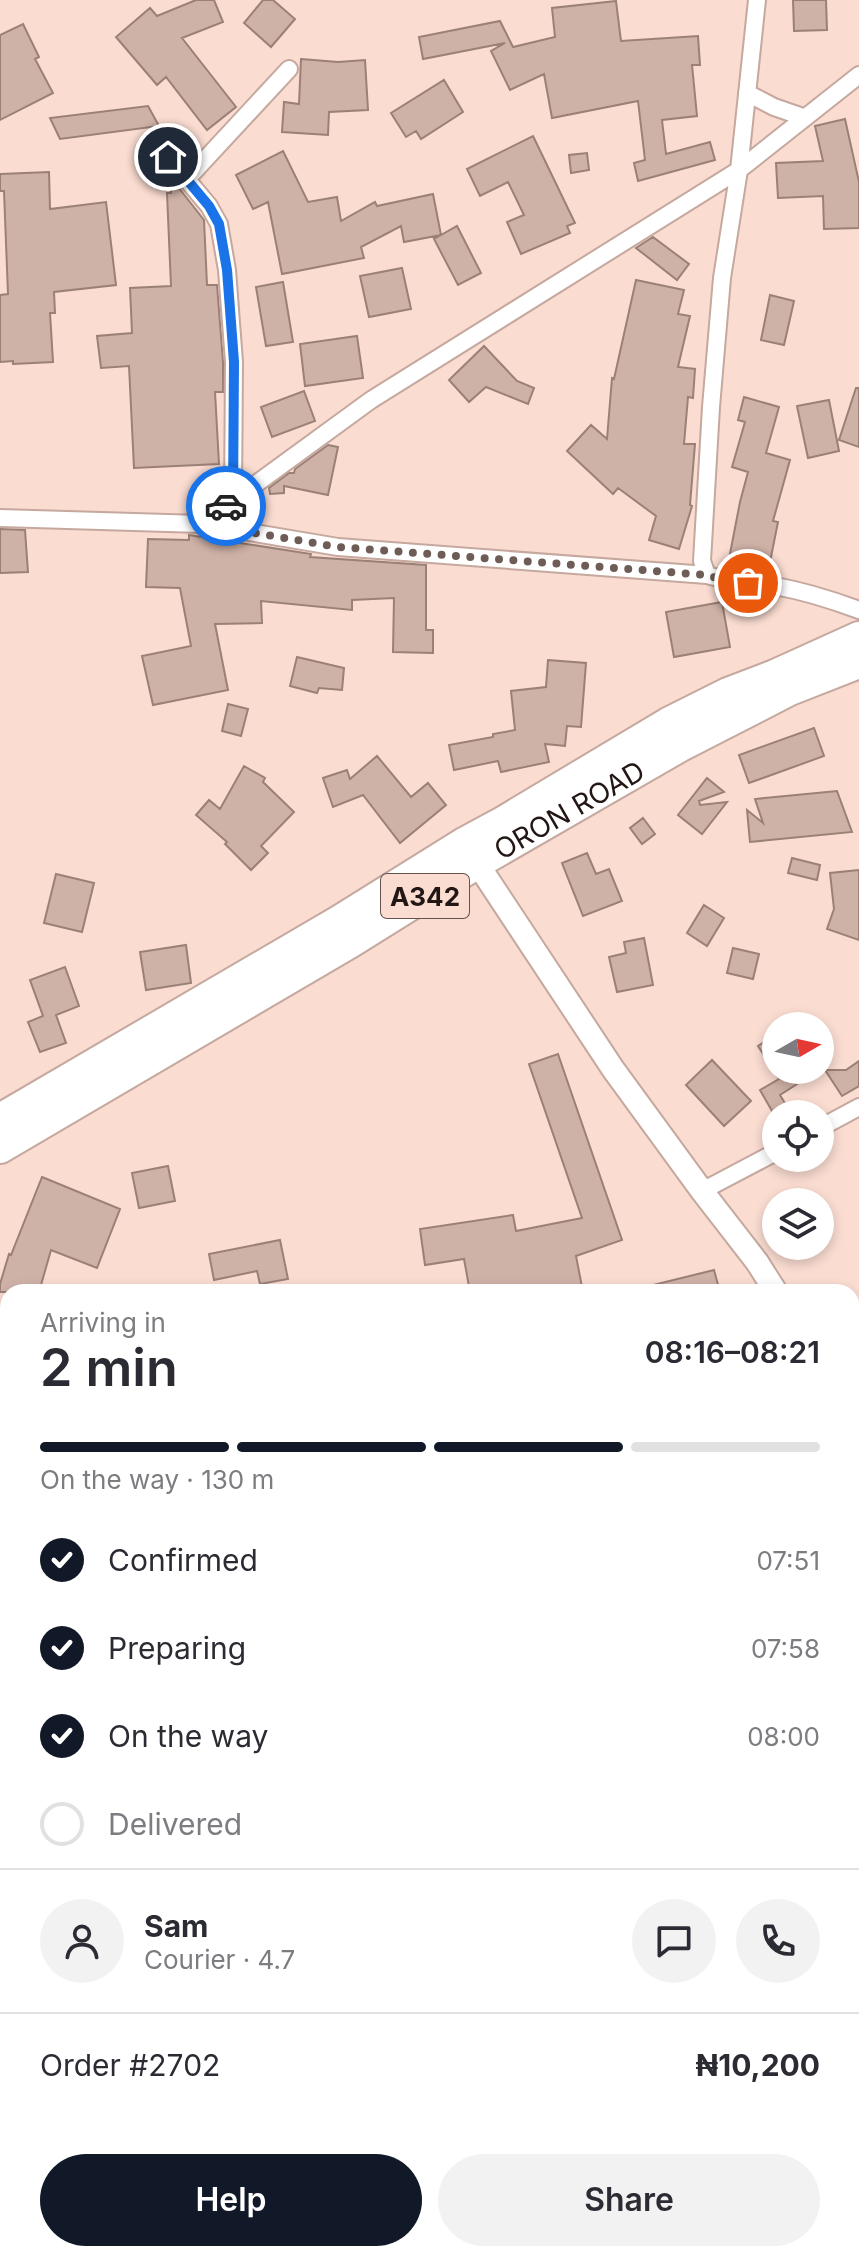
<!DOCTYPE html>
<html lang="en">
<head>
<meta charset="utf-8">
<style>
  :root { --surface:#fff; --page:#f2f2f3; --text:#2b2b33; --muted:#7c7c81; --line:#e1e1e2; --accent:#111827 }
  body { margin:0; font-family:Inter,sans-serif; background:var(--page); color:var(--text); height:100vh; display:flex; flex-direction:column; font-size:30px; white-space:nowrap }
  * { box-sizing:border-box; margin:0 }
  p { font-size:26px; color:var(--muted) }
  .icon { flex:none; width:44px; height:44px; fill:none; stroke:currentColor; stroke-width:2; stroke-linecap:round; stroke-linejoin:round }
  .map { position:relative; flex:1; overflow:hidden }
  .panel { position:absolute; left:0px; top:1284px; width:860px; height:978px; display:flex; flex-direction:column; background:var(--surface); border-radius:24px 24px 0 0; box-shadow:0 4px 12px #0003 }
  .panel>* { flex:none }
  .needle { width:52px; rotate:81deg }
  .controls { position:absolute; left:762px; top:1012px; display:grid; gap:16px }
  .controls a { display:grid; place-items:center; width:72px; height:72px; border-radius:50%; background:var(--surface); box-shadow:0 4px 12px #0003; font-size:40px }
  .pin { position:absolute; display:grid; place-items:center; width:68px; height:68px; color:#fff; margin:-34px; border:4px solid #fff; border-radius:50%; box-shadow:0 2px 8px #0007 }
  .courier { position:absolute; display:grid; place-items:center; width:80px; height:80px; margin:-40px; border:6px solid #1a73e8; border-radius:50%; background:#fff; color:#222; box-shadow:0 2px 10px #0007 }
  .overview em { font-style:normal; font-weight:600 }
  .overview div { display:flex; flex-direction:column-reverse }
  .overview { display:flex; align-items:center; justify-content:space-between; height:136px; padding:0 40px }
  h1 { font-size:52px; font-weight:600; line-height:60px }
  .bar { display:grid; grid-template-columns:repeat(4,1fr); gap:12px 8px; align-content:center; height:96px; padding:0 40px }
  .bar i { height:10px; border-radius:6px; background:var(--line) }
  .bar .on { background:var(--accent) }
  .bar p { grid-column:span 4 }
  .line { display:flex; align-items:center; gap:20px; padding:0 40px; border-top:2px solid var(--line) }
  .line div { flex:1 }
  .round { display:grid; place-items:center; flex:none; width:84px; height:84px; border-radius:42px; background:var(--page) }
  ol { padding:0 40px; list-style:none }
  li { display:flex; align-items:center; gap:24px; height:88px }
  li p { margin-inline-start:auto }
  li .icon { padding:8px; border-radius:50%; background:var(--accent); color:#fff; stroke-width:4 }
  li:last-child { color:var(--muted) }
  li i { width:44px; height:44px; border:4px solid var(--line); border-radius:50% }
  .primary-button { display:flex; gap:16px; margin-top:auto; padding:16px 40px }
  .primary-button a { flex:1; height:92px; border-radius:48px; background:var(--accent); color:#fff; font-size:32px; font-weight:600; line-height:92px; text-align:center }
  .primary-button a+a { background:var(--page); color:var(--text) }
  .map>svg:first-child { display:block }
  .building { fill:#cfb2a7; stroke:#9b8076; stroke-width:2 }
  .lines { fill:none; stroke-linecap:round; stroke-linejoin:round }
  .street-casing { stroke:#c5a89e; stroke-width:20 }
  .secondary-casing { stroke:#c5a89e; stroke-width:26 }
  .highway-casing { stroke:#c5a89e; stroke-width:34 }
  .street { stroke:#fff; stroke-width:16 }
  .secondary { stroke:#fff; stroke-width:22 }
  .highway { stroke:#fff; stroke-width:30 }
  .done { stroke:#6e5c56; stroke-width:8; stroke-dasharray:0 14.4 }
  .route { stroke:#1a73e8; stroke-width:10 }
  .labels { text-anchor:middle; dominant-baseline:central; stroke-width:6; stroke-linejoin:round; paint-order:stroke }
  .shield { fill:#fadcd1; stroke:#63524d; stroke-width:2 }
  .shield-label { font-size:26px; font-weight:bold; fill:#221714 }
  .street-label { font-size:28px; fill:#221714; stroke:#fadcd1 }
</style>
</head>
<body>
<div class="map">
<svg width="859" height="2261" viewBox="0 0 859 2261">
  <rect width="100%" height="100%" fill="#fadcd1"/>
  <path class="building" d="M 196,0 L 214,0 L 223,22 L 182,38 L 236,107 L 207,130 L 166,77 L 157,85 L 116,37 L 150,8 L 157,16 Z
    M 263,0 L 273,0 L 295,19 L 271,47 L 244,23 Z
    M 793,0 L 826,0 L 827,30 L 794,31 Z
    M 616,1 L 621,41 L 698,36 L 700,65 L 692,65 L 697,116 L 662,120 L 666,154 L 710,142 L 715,160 L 638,181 L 634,163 L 645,160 L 638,101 L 552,118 L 544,74 L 510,90 L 491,51 L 505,43 L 423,59 L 419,37 L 500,21 L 513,47 L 555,37 L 552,8 Z
    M 23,24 L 39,57 L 35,59 L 53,93 L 0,120 L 0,35 Z
    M 301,59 L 338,62 L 365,60 L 368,110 L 329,112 L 328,135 L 282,132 L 284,102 L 299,104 Z
    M 444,80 L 463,112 L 421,139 L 416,131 L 406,137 L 391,113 Z
    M 148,106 L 159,126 L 60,139 L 50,118 Z
    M 845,119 L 859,182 L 859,228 L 824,229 L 823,196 L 778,198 L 776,163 L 823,161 L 815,126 Z
    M 533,136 L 575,223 L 567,226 L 570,233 L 521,254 L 507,222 L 524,215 L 508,182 L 480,196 L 467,169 Z
    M 283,151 L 308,202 L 337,197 L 341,221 L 375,202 L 377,206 L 433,194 L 441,235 L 457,226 L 481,273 L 458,285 L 434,239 L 441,235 L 404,242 L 401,226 L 361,247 L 364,258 L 282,274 L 268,202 L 253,209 L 236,175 Z
    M 587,153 L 589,170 L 571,173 L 569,155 Z
    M 49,172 L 50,209 L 106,202 L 116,285 L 54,292 L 55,313 L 50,313 L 53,362 L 13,364 L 13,361 L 0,362 L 0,295 L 8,294 L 4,191 L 0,191 L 0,174 Z
    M 171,178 L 204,220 L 207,285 L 217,285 L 223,362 L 223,392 L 215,392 L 219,464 L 134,468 L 129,366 L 101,368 L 97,336 L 132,333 L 130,288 L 171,286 L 167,193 L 171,193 Z
    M 653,237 L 689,264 L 677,280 L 636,248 Z
    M 402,268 L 411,309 L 369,317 L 360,276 Z
    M 636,280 L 684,290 L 678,314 L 690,316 L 678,367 L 695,369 L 693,398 L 688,397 L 684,444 L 695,444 L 690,505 L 692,506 L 679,549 L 649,540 L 656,516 L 618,488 L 613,494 L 567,451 L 591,425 L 607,439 L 612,378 L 614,379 Z
    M 283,282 L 293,342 L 266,346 L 256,287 Z
    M 770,295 L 794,301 L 784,345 L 761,340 Z
    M 357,336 L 363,378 L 305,386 L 300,344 Z
    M 484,346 L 517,381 L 534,388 L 528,404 L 486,387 L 469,402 L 449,380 Z
    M 856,388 L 859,388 L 859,447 L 839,440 Z
    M 304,391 L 315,421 L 272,437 L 261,407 Z
    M 744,397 L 779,407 L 766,453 L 790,460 L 773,521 L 778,522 L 768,572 L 728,564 L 740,502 L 748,472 L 732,467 L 745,422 L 738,420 Z
    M 829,400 L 839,451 L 808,458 L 797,406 Z
    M 328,445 L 338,447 L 328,495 L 284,486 L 284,493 L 270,494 L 269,488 L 289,473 L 294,473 L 295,469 Z
    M 0,529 L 25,530 L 28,572 L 0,573 Z
    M 189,535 L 311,554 L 310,557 L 426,565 L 426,630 L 433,630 L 433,653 L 393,652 L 394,598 L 352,600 L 352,610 L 261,601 L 262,623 L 215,624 L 228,690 L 153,705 L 142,656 L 191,646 L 180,588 L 146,587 L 148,539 L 189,540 Z
    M 722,602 L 730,647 L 674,657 L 666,612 Z
    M 297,657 L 344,668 L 342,690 L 319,688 L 317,693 L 290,686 Z
    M 548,660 L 586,663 L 581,727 L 567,726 L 565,746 L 545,744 L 549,762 L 501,772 L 498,761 L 454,770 L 449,745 L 493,737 L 493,734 L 515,730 L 511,691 L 546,687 Z
    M 228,704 L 248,709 L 241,736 L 222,731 Z
    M 814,728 L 824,756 L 749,783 L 739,755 Z
    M 377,756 L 411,797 L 428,783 L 446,805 L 400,843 L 363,795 L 333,807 L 323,778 L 347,770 L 350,779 Z
    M 244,766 L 265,778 L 263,782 L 294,812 L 261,846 L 268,853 L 251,870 L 225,844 L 227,842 L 196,815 L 209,800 L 220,809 Z
    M 707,778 L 724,792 L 699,801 L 700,805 L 727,802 L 702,834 L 678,815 Z
    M 837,791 L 852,832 L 750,842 L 747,810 L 763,823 L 755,799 Z
    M 643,818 L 655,834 L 642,844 L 630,828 Z
    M 587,853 L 596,874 L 609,869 L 622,901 L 583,916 L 562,863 Z
    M 792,858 L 820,865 L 817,880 L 788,873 Z
    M 859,870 L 859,940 L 827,929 L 834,909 L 830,873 Z
    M 56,874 L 94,883 L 82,932 L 44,923 Z
    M 704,905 L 724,918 L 707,946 L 687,933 Z
    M 644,938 L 653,985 L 617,992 L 609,957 L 626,953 L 624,942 Z
    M 186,945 L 191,983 L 146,990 L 140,952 Z
    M 733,948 L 759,954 L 753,979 L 727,973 Z
    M 65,967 L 79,1006 L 56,1015 L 66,1043 L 40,1052 L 28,1022 L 43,1016 L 30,980 Z
    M 776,1034 L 776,1070 L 819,1070 L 780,1095 L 789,1110 L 783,1114 L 776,1114 L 776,1118 L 760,1090 L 779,1079 L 758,1046 Z
    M 558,1054 L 622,1240 L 576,1256 L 583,1292 L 470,1292 L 464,1259 L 425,1265 L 420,1229 L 513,1215 L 516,1231 L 582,1218 L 529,1064 Z
    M 712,1060 L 751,1101 L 724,1126 L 686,1085 Z
    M 859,1061 L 859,1086 L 842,1096 L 825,1070 L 846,1070 Z
    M 168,1166 L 175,1201 L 139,1208 L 132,1173 Z
    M 42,1177 L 120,1209 L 97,1268 L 51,1250 L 39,1292 L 0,1292 L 0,1284 L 9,1254 L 11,1255 Z
    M 280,1240 L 288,1279 L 260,1284 L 257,1271 L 214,1280 L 209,1254 Z
    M 714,1270 L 720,1292 L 650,1292 L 649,1286 Z"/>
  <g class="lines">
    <g class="street-casing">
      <path id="street" d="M 757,0 L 739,170 L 722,278 L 711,407 L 702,561 L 707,575 C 729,582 752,582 775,586 C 803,591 832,600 859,610
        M 747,93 L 774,107 L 803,117
        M 168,157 L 209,206 L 219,224 L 227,270 L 234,362 L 233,500
        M 187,179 L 289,69
        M 0,518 L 201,524 L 338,547 L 707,575
        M 201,524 L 371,400 L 739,170 L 859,75
        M 820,1128 L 859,1107
        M 702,1191 L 776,1152
        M 852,1858 L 859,1854
        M 616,2254 L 620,2261
        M 197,2261 L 208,2254"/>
    </g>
    <g class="secondary-casing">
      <path id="secondary" d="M 469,851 L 613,1069 L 702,1191 L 757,1262 L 776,1292
        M 852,1412 L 859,1423
        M 852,1462 L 859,1458
        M 0,1936 L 8,1931"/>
    </g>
    <g class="highway-casing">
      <g id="highway">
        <path d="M 0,1119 L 339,921 L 464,843 L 501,823 L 668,723 L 728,693 L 775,675 L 859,637"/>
        <path id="s1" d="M 0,1148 L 351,942 L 476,864 L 679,747 L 790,690 L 859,663"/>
      </g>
    </g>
    <use href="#street" class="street"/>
    <use href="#secondary" class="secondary"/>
    <use href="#highway" class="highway"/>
  </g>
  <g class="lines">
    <path class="done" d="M 226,506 L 201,524 L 338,547 L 707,575 L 723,580 L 748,583"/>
    <path class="route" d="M 168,157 L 209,206 L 219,224 L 227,270 L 234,362 L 233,500 L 226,506"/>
  </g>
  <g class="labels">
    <rect class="shield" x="381" y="874" width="88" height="44" rx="6"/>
    <g class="shield-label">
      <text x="425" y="896">A342</text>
    </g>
    <g class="street-label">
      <text stroke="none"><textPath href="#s1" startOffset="662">ORON ROAD</textPath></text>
    </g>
  </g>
</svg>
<div class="controls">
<a><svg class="needle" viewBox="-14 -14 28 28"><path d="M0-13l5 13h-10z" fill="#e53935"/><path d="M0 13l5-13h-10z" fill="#7c7c81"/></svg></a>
<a><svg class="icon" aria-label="locate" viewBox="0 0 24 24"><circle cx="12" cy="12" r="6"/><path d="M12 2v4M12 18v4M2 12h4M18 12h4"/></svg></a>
<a><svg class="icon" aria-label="layers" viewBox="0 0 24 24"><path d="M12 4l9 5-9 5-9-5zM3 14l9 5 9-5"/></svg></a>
</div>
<div class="pin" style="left:748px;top:583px;background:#ea580c"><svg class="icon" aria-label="bag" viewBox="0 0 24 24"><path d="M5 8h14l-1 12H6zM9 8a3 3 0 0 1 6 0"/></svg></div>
<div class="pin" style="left:168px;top:157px;background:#1f2937"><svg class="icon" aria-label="home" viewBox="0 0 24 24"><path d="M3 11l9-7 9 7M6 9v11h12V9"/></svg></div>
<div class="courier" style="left:226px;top:506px"><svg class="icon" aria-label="car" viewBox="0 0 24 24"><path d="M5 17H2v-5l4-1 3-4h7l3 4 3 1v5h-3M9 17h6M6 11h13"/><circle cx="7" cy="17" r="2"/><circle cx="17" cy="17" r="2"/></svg></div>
<section class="panel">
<div class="overview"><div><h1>2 min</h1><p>Arriving in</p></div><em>08:16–08:21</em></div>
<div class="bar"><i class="on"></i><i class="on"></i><i class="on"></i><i></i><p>On the way · 130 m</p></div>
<ol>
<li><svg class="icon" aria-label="check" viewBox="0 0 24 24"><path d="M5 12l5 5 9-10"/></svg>Confirmed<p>07:51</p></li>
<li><svg class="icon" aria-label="check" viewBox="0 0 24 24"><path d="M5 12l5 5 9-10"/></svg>Preparing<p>07:58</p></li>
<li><svg class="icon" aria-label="check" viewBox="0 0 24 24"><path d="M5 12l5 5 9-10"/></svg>On the way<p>08:00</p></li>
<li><i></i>Delivered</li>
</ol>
<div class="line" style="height:144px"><a class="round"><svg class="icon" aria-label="person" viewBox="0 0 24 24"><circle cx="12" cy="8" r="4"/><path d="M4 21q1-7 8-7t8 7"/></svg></a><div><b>Sam</b><p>Courier · 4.7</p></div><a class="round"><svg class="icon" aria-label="chat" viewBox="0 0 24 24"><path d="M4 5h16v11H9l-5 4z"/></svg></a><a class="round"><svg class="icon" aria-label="phone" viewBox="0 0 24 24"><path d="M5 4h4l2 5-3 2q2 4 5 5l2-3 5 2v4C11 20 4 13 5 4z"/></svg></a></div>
<div class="line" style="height:104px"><div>Order #2702</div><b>₦10,200</b></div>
<div class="primary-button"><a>Help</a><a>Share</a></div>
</section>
</div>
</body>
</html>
